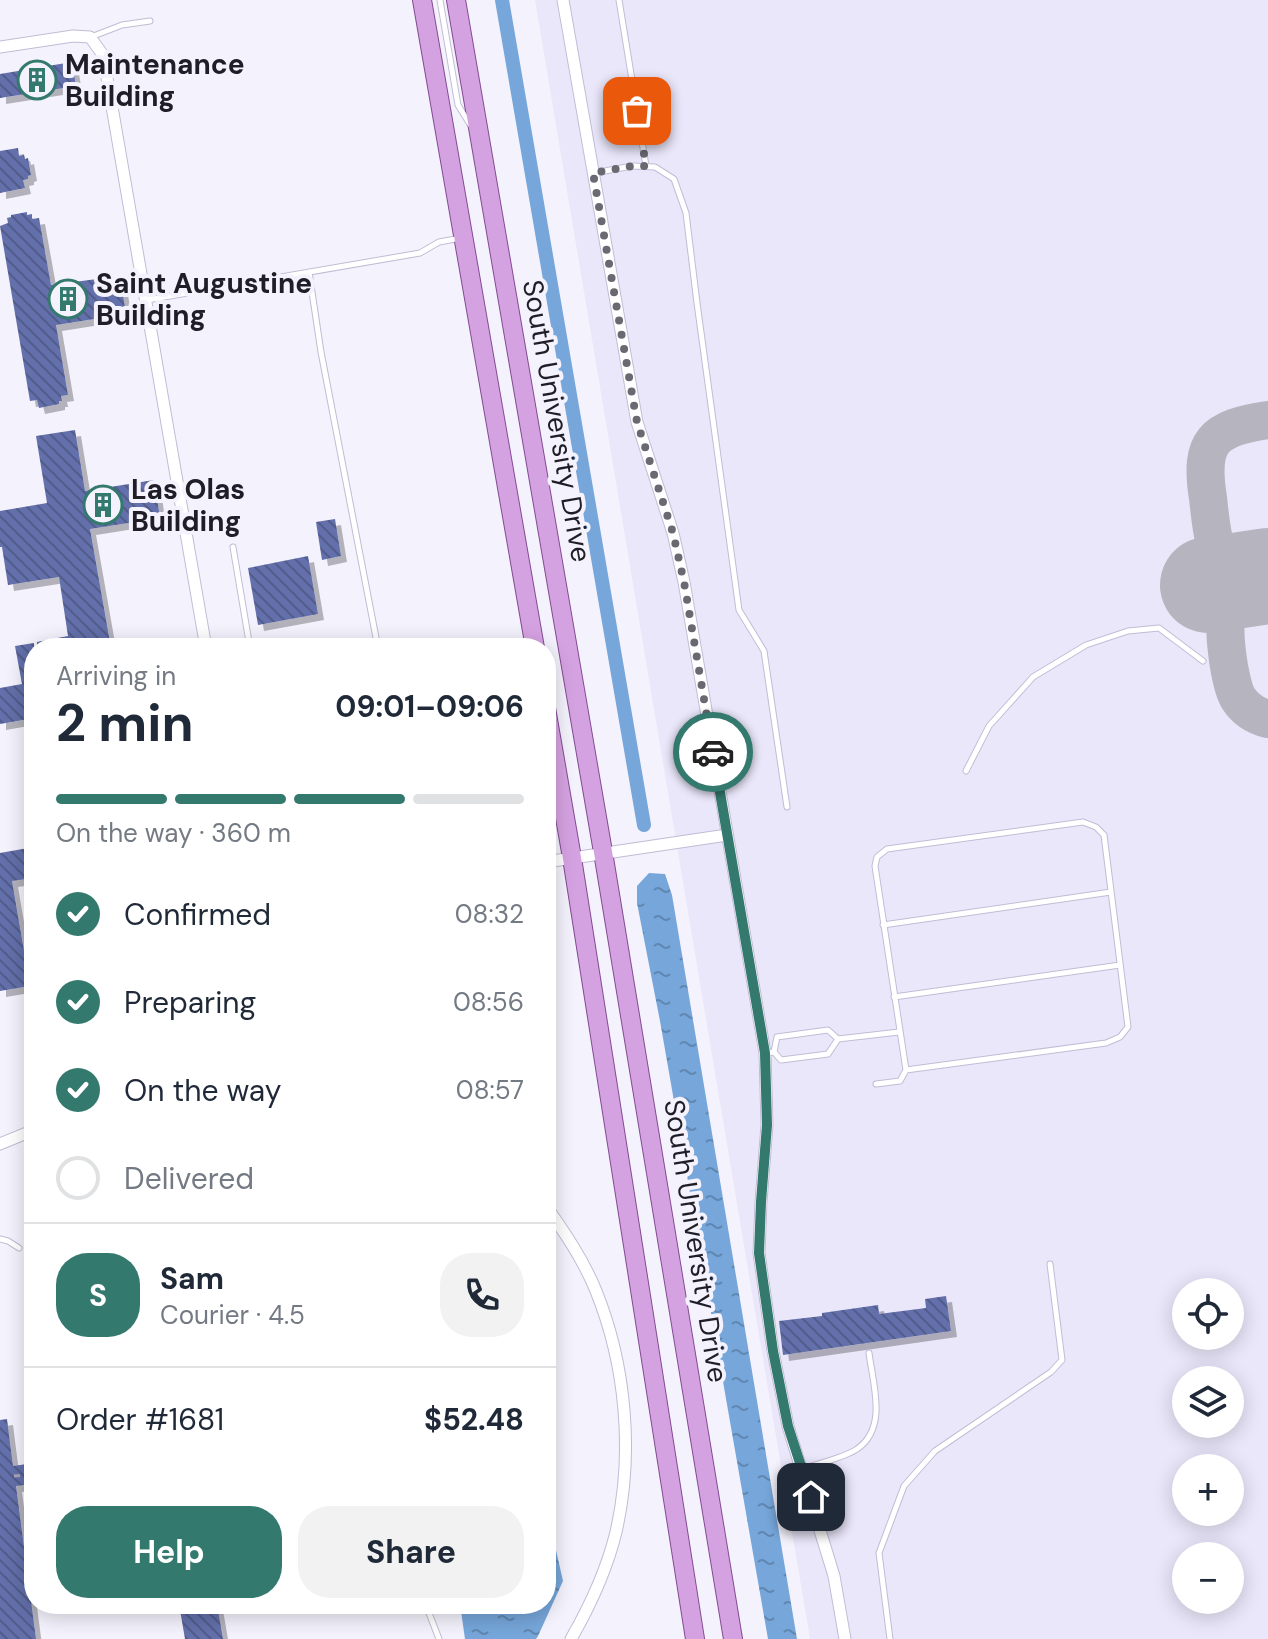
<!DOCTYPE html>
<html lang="en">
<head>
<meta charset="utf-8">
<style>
  :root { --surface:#fff; --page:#f2f2f3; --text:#1f2937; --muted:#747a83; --line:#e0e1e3; --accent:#33796e }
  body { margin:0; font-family:"DM Sans",sans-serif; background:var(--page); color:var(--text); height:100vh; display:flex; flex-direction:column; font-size:30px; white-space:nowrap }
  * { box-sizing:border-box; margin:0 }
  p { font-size:26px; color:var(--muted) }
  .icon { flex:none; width:44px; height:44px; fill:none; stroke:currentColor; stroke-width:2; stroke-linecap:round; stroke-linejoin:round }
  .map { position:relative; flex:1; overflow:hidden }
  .details { position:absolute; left:24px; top:638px; width:532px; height:976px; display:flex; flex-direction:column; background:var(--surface); border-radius:32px; box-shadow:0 4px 20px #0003 }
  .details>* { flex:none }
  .fabs { position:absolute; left:1172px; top:1278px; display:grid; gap:16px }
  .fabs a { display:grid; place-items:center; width:72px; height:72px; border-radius:50%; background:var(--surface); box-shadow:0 4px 20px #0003; font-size:40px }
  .pin { position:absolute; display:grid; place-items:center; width:68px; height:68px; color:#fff; margin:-34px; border-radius:16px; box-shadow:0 4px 12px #0006 }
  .courier { position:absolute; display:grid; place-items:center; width:80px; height:80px; margin:-40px; border:6px solid #33796e; border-radius:50%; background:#fff; color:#222; box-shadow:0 2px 10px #0007 }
  .summary em { font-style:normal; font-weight:700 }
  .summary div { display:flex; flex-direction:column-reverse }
  .summary { display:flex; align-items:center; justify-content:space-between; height:136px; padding:0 32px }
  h1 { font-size:52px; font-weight:700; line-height:60px }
  .bar { display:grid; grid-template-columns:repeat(4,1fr); gap:12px 8px; align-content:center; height:96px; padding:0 32px }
  .bar i { height:10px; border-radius:6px; background:var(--line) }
  .bar .on { background:var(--accent) }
  .bar p { grid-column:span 4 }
  .line { display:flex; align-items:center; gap:20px; padding:0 32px; border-top:2px solid var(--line) }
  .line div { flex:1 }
  .round { display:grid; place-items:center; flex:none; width:84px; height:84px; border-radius:32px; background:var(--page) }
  ol { padding:0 32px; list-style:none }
  li { display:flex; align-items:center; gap:24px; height:88px }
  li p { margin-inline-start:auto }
  li .icon { padding:8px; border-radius:50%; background:var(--accent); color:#fff; stroke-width:4 }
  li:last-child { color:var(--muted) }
  li i { width:44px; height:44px; border:4px solid var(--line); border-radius:50% }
  .button { display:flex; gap:16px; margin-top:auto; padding:16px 32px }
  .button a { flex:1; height:92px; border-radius:32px; background:var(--accent); color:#fff; font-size:32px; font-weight:700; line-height:92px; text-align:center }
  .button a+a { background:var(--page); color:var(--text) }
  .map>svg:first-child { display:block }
  .built { fill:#ebe7fb; fill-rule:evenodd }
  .water { fill:url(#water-ripples) }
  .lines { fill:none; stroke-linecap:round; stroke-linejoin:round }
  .canal { stroke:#76a6da; stroke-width:14 }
  .taxiway { stroke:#b6b4be; stroke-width:38 }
  .runway { stroke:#b6b4be; stroke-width:96 }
  .building { fill:url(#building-back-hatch); filter:url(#shadow) }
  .service-casing { stroke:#c2bcd5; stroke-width:7 }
  .minor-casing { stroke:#c2bcd5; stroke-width:13 }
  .primary-casing { stroke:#834b93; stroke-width:20 }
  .path { stroke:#aaa8b2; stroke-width:3; stroke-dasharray:6 6; stroke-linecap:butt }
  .service { stroke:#fff; stroke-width:5 }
  .minor { stroke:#fff; stroke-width:11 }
  .primary { stroke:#d5a2e1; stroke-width:18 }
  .done { stroke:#6a6871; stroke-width:8; stroke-dasharray:0 14.4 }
  .route { stroke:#33796e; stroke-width:10 }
  .labels { text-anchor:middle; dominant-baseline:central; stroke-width:8; stroke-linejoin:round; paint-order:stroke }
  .poi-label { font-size:28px; font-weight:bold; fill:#1f1d26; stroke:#f4f2fc; text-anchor:start }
  .street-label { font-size:28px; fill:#1f1d26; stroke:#f4f2fc }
</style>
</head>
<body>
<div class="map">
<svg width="1268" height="1639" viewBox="0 0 1268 1639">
  <defs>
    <pattern id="water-ripples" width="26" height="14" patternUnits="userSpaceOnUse" patternTransform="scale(2)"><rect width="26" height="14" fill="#76a6da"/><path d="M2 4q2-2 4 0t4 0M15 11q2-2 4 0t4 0" fill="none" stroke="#6087b1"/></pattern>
    <pattern id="building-back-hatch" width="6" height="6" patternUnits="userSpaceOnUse" patternTransform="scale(2)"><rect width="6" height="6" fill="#6370ab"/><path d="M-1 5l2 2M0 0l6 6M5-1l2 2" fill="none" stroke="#515b8b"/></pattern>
    <filter id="shadow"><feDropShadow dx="6" dy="6" stdDeviation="0" flood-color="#0004"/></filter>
  </defs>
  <rect width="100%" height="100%" fill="#f4f2fc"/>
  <path class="built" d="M 535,0 L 1268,0 L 1268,1639 L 810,1639 ZM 1186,1292 L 1230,1292 L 1230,1336 L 1186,1336 ZM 1186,1380 L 1230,1380 L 1230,1424 L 1186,1424 ZM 1186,1468 L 1230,1468 L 1230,1512 L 1186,1512 ZM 1186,1556 L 1230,1556 L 1230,1600 L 1186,1600 Z"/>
  <path class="water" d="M 649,873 L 665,874 L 672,895 L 797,1639 L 768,1639 L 660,1021 L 637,903 L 637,886 Z
    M 546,1506 L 563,1581 L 538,1636 L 536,1639 L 465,1639 L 460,1604 L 546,1604 Z"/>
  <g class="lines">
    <path class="canal" d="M 502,0 L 644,825"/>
    <path class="taxiway" d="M 1260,578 C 1239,574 1226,566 1216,548 C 1211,531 1210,515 1208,498 C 1199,441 1213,428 1268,420
      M 1260,578 C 1246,583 1234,592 1228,606 C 1221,623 1229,682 1238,698 C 1245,709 1256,716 1268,719"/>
    <path class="runway" d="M 1208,585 L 1268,576"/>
  </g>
  <path class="building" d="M 72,62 L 76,86 L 0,98 L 0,74 Z
    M 18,148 L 19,156 L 24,155 L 25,159 L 28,158 L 31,175 L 28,176 L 28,179 L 23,180 L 25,188 L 0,193 L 0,151 Z
    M 27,212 L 27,215 L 32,214 L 32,219 L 39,218 L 51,285 L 120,276 L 126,314 L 56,325 L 68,395 L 61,396 L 62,401 L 59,401 L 59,404 L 39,408 L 37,400 L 30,401 L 0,226 L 8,223 L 7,218 L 11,217 L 11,215 Z
    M 75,430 L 85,491 L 154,480 L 160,518 L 90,529 L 111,648 L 37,648 L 37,642 L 68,636 L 59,577 L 8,585 L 2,547 L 0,547 L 0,511 L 47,503 L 36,436 Z
    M 335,519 L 341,556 L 322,560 L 316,522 Z
    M 308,556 L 318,614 L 258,625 L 248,568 Z
    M 34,643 L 34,718 L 0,724 L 0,688 L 22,684 L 15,646 Z
    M 34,847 L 34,878 L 12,881 L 30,986 L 0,991 L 0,853 Z
    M 946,1296 L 951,1331 L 783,1355 L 779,1321 L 822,1316 L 822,1313 L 878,1305 L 879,1314 L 926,1308 L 925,1299 Z
    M 7,1419 L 13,1466 L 34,1463 L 34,1484 L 16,1486 L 36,1639 L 0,1639 L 0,1420 Z
    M 179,1604 L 217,1604 L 223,1639 L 185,1639 Z"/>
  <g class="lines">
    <g class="service-casing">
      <path id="service" d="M 440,0 L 458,105 L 471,126
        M 619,0 L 646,166
        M 91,37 L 122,25 L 150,21
        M 594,173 L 632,166 L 655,167 L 674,179 L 686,213 L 697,303 L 739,610 L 764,651 L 787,807
        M 309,272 L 321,352 L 378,648
        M 147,300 L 420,253 L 439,242 L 461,238
        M 233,547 L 250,648
        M 966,771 L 989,726 L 1033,677 L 1086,645 L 1128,631 L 1159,628 L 1203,661
        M 1083,822 L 1096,827 L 1104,835 L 1128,1027 L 1120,1037 L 1106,1043 L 906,1070 L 875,866 L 877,857 L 887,849 Z
        M 883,925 L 1111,892
        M 894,997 L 1120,965
        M 774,1052 L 777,1037 L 828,1030 L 838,1039
        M 766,1053 L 774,1052 L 781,1060 L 828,1054 L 838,1039 L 899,1032
        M 876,1084 L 900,1081 L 906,1070
        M 0,1239 L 8,1241 L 19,1248
        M 802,1469 C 817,1464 846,1457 857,1449 C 888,1428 873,1384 869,1353
        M 419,1604 L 429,1613 L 439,1639
        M 890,1639 L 879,1553 L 904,1486 L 935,1451 L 1051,1372 L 1062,1360 L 1050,1264"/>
    </g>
    <g class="minor-casing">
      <path id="minor" d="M 563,0 L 637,422 L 673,533 L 684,582 L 765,1053 L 767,1125 L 761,1202 L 759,1253 L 773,1351 L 788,1426 L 834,1576 L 845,1639
        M 0,47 L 73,36 L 90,37 L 103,55 L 206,648
        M 546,862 L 727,835
        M 0,1144 L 34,1130
        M 546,1206 C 565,1233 584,1261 596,1291 C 626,1365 634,1454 616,1532 C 607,1569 590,1606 571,1639"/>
    </g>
    <g class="primary-casing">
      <path id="primary" d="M 422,0 L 535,648
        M 456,0 L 603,852 L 733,1639
        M 546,708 L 572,858 L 695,1639"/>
    </g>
    <path class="path" d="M 14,1476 L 25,1475"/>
    <use href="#service" class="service"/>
    <use href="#minor" class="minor"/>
    <use href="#primary" class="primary"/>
  </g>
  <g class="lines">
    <path class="done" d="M 637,111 L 646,166 L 632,166 L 593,173 L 637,422 L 673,533 L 684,582 L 713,752"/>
    <path class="route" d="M 713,752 L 765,1053 L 767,1125 L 761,1202 L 759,1253 L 773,1351 L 788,1426 L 811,1497"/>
  </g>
  <defs>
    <g id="building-ring" transform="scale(2)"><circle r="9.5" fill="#f4f2fc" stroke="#33796e" stroke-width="1.5"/><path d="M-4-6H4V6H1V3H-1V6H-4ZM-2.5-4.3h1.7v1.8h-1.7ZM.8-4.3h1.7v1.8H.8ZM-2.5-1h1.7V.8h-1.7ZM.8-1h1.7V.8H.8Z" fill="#33796e"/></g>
  </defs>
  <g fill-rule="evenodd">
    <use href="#building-ring" x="37" y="80"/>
    <use href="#building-ring" x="68" y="299"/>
    <use href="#building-ring" x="103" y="505"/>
  </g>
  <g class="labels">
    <g class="poi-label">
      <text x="65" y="64">Maintenance<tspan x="65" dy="32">Building</tspan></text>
      <text x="96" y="283">Saint Augustine<tspan x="96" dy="32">Building</tspan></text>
      <text x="131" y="489">Las Olas<tspan x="131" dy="32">Building</tspan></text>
    </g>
    <g class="street-label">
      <text transform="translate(557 421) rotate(80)">South University Drive</text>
      <text transform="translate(696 1241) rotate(81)">South University Drive</text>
    </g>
  </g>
</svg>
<div class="fabs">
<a><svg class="icon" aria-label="locate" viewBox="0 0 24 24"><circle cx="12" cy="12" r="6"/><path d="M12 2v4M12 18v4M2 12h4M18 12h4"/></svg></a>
<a><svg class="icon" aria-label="layers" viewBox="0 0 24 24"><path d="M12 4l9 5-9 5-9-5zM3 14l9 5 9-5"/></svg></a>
<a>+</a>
<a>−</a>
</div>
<div class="pin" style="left:637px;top:111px;background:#ea580c"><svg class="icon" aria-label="bag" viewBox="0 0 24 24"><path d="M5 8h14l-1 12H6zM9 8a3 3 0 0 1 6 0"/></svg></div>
<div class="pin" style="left:811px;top:1497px;background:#1f2937"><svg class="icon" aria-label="home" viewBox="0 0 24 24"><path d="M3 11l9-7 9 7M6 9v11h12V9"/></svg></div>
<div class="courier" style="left:713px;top:752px"><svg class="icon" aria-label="car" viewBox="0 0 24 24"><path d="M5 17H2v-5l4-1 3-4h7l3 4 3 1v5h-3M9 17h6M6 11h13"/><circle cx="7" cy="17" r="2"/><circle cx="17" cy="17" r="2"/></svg></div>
<section class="details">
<div class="summary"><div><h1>2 min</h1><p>Arriving in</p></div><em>09:01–09:06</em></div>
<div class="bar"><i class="on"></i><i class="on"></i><i class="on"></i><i></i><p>On the way · 360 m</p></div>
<ol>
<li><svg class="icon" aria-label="check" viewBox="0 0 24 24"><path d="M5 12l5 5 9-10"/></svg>Confirmed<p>08:32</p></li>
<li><svg class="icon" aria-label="check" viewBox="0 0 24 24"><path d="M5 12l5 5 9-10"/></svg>Preparing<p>08:56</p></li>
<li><svg class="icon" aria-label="check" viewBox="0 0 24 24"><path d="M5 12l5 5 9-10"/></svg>On the way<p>08:57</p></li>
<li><i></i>Delivered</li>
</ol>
<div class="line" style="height:144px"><b class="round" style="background:var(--accent);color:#fff">S</b><div><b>Sam</b><p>Courier · 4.5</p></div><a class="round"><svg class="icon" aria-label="phone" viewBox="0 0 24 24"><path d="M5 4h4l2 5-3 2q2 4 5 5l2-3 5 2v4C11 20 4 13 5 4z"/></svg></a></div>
<div class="line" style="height:104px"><div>Order #1681</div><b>$52.48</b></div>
<div class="button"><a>Help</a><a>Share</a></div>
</section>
</div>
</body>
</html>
